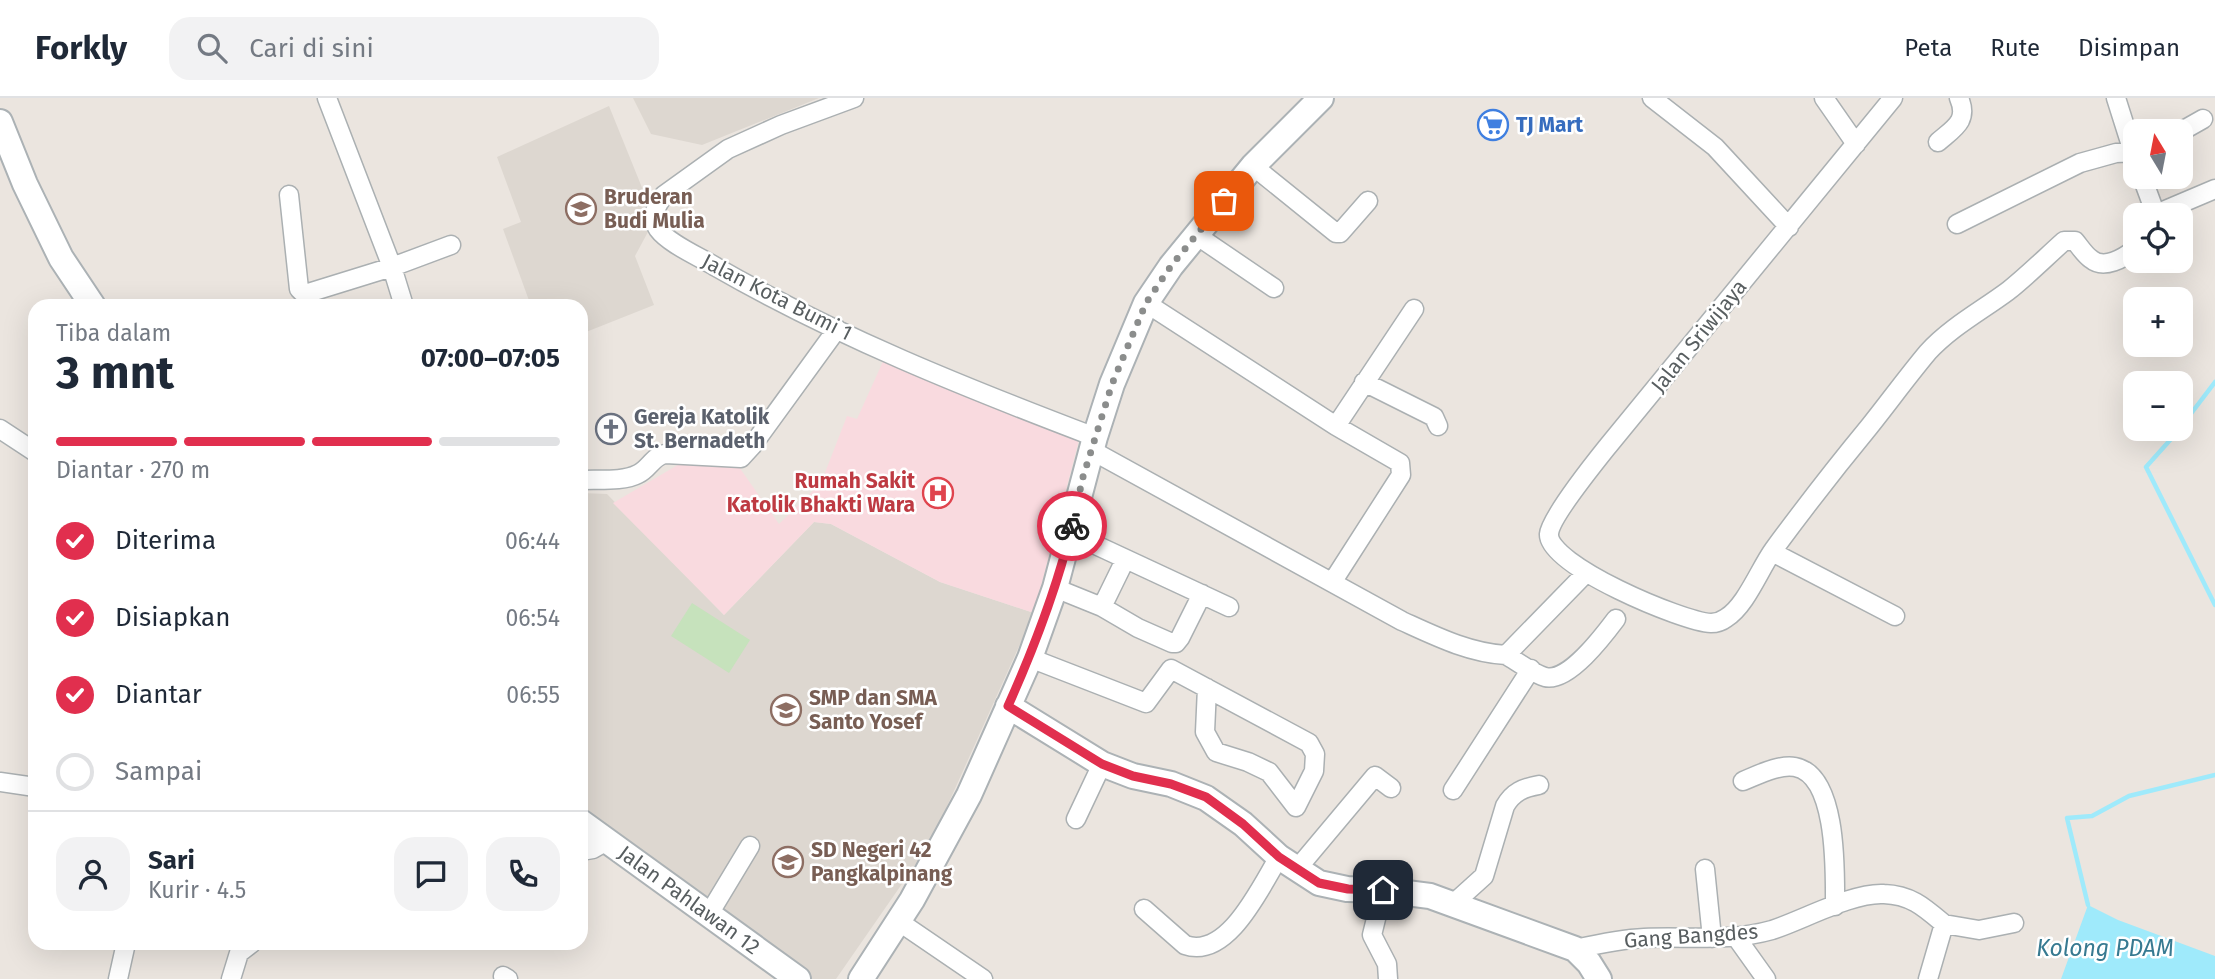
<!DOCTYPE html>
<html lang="id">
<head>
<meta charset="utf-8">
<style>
  :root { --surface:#fff; --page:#f2f2f3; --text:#1f2937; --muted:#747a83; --line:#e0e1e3; --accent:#e12f4e }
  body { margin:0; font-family:"Fira Sans",sans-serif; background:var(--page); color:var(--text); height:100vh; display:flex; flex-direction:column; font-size:26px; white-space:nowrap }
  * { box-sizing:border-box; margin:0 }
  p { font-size:23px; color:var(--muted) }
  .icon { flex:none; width:38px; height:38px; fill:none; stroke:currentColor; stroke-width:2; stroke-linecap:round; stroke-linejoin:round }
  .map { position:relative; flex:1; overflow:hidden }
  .sheet { position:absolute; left:28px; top:201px; width:560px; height:651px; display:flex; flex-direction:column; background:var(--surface); border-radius:21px; box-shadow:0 7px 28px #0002 }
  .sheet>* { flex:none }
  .needle { width:46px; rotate:350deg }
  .fabs { position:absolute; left:2123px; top:21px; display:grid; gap:14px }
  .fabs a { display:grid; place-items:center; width:70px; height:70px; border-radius:14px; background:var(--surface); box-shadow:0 7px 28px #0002; font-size:35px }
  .pin { position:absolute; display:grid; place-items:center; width:60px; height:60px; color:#fff; margin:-30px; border-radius:14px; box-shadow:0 4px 10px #0006 }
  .courier { position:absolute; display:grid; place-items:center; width:70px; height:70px; margin:-35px; border:5px solid #e12f4e; border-radius:50%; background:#fff; color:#222; box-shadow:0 2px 9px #0007 }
  .head em { font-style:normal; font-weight:700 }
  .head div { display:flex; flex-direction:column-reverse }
  .head { display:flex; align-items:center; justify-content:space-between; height:119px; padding:0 28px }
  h1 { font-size:46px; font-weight:700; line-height:52px }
  .bar { display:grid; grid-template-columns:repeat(4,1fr); gap:10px 7px; align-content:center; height:84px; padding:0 28px }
  .bar i { height:9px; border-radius:5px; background:var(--line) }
  .bar .selected { background:var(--accent) }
  .bar p { grid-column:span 4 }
  .line { display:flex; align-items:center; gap:18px; padding:0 28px; border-top:2px solid var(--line) }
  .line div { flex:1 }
  .round { display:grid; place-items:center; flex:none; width:74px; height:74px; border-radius:21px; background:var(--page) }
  ol { padding:0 28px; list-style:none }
  li { display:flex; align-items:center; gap:21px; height:77px }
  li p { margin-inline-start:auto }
  li .icon { padding:7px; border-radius:50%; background:var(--accent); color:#fff; stroke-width:4 }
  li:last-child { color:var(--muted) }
  li i { width:38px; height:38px; border:4px solid var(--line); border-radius:50% }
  header { display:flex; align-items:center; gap:42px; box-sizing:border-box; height:98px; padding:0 35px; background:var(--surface); border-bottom:2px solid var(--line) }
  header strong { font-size:33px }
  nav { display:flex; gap:38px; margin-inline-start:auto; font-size:24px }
  .search { width:490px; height:63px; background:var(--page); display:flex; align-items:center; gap:18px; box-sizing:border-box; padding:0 24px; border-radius:21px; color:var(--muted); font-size:26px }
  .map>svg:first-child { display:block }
  .education { fill:#ddd7d0 }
  .medical { fill:#f9dadf }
  .green { fill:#c6e2bc }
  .water { fill:#9feafb }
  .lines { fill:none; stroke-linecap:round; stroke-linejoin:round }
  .stream { stroke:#9feafb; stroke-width:4.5 }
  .street-casing { stroke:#abb0b2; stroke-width:21 }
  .secondary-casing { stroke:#acb2b5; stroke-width:28 }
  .street { stroke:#fff; stroke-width:18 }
  .secondary { stroke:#fff; stroke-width:24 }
  .done { stroke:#8b8d8c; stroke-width:7; stroke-dasharray:0 12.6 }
  .route { stroke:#e12f4e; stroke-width:9 }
  .labels { text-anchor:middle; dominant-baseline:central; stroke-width:5; stroke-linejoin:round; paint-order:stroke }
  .shop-label { font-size:21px; font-weight:bold; fill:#366cbe; stroke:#fff; text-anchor:start }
  .education-label { font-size:21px; font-weight:bold; fill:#785e54; stroke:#fff; text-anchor:start }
  .street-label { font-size:21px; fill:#585e60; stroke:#fff }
  .worship-label { font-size:21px; font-weight:bold; fill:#5b616d; stroke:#fff; text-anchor:start }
  .health-label { font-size:21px; font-weight:bold; fill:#be3a42; stroke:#fff; text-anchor:end }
  .water-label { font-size:23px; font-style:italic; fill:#377a91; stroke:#fff }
</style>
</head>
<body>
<header>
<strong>Forkly</strong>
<div class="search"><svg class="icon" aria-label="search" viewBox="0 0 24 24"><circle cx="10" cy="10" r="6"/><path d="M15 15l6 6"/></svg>Cari di sini</div>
<nav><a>Peta</a><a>Rute</a><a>Disimpan</a></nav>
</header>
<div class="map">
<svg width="2215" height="881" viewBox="0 0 2215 881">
  <rect width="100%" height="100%" fill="#ebe5df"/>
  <path class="education" d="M 633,0 L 819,0 L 702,47 L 651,36 Z
    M 609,8 L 645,97 L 649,132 L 635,158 L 654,207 L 581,236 L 581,208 L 531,208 L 503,131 L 521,124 L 497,59 Z
    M 581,395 L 607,396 L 724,517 L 814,424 L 831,426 L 940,484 L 1034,515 L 931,744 L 836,881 L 810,881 L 709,809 L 581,707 Z"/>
  <path class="medical" d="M 885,259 L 1080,338 L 1034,515 L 940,484 L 831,426 L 814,424 L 724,517 L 613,405 L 688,361 L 739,369 L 779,426 L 821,385 L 847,318 L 857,321 Z"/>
  <path class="green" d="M 692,505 L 750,542 L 729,575 L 671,538 Z"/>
  <path class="water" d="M 2088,807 L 2118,822 L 2215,858 L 2215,881 L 2061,881 Z"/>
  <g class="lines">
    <path class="stream" d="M 2180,330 L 2215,284
      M 2180,331 L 2146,369 L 2215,507
      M 2088,807 L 2067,720 L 2092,718 L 2129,698 L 2215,677"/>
    <g class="street-casing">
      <path id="street" d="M 854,0 L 781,27 L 728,51 L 664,97 C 656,108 650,119 658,131 C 669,146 700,159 716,169 C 836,238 966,290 1095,339
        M 1652,0 L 1715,49 L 1789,129
        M 1824,0 L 1856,46
        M 1893,0 L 1608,348 C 1596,363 1550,420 1549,436 C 1547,467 1683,524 1711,525 C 1716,525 1722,523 1726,520 C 1746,508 1760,470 1774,451 C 1805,409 1836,369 1869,329 C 1889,304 1907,279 1928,254 C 1951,229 1981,213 2008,193 C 2027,178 2045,160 2064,143 L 2075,143 C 2080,149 2085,157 2091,161 C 2104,172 2124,160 2135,151
        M 2116,0 L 2135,60
        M 2180,34 L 2203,21
        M 1938,44 C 1954,30 1969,23 1959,0
        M 1253,68 L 1336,135 L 1340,135 L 1368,103
        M 2142,79 L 2156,117
        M 289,97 L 299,191 L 302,194 L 308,195 L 392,169 L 327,0
        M 2156,116 L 2215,91
        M 1957,126 L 2080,65 L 2116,55 L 2135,54
        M 1196,137 L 1274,190
        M 1146,205 L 1336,328 L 1400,365 L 1401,377 L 1333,483
        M 404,208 L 392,169 L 451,147
        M 1364,284 L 1434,319 L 1438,328
        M 1336,328 L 1414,211
        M 0,331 L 35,354
        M 1091,352 L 1402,523 C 1435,538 1469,555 1506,557 L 1586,475
        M 581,382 C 598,381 623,384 638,376 C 649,371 653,358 665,356 L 741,360 L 752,348 L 837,231
        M 1070,435 L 1229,509
        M 1772,454 L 1895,518
        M 1055,490 L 1102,509 L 1138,530 L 1172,545 L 1176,545 L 1180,540 L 1202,496
        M 1102,509 L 1125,462
        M 1506,557 C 1518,564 1532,575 1545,579 C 1568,585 1604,537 1616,521
        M 1030,560 L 1146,605 L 1171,571 L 1309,645 L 1315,656 L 1314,673 L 1296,709 L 1269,674 L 1248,664 L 1216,654 L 1205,634 L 1207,590
        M 1743,683 C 1758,677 1779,666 1795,669 C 1838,677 1835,775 1835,808
        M 0,684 L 35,689
        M 1453,692 L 1531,571
        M 1076,721 L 1102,666
        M 581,753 L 593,751 L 607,743
        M 1297,771 L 1375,678 L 1391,690
        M 1705,771 L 1712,840
        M 1383,792 L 1372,837 L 1387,866 L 1388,881
        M 1453,806 L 1484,778 L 1505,708 C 1513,694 1523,690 1539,687
        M 1144,811 L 1185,847 C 1228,862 1261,788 1279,759
        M 709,816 L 750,748
        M 898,823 L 983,881
        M 1944,826 L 1979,832 L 2014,825
        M 1736,839 L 1766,881
        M 1575,851 C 1598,846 1621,841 1644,840 C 1687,838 1730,844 1772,832 C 1803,822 1853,794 1884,796 C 1911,797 1924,809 1944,826 L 1928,881
        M 503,878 L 508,881
        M 118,881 L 126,845
        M 231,881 L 239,855 L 252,845"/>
    </g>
    <g class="secondary-casing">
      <path id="secondary" d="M 0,24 L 25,86 L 61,160 L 93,208
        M 1008,608 L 1102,666 L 1133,678 L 1171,686 L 1206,700 L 1243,726 L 1279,759 L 1319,785 L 1347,791 L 1383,792 L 1430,798 L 1575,851 L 1589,865 L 1599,881
        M 581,724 L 798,881
        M 861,881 L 912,802 L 969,697 L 1030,560 L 1055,490 L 1095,339 L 1112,286 L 1146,205 L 1171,168 L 1253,68 L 1321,0"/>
    </g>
    <use href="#street" class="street"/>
    <use href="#secondary" class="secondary"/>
  </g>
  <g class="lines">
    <path class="done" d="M 1072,428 L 1083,379 L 1112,286 L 1146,205 L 1171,168 L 1224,103"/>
    <path class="route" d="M 1072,428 C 1057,490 1034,550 1008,608 L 1102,666 L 1133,678 L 1171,686 L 1206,699 L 1243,726 L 1279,759 L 1319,785 L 1348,791 L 1383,792"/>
  </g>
  <defs>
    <g id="supermarket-ring" transform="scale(1.575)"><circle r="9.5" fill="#fff" stroke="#3f7fe0" stroke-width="1.5"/><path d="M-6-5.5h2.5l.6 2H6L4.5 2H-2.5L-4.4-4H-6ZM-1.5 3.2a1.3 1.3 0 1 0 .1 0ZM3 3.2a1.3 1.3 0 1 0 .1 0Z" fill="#3f7fe0"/></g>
    <g id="university-ring" transform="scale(1.575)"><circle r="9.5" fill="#fff" stroke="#8d6e63" stroke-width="1.5"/><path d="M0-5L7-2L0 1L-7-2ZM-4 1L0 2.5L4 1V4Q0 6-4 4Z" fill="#8d6e63"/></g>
    <g id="church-ring" transform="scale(1.575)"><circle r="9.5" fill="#fff" stroke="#6b7280" stroke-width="1.5"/><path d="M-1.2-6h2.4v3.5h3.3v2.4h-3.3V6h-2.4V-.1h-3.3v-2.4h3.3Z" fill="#6b7280"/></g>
    <g id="hospital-ring" transform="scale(1.575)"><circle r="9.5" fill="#fff" stroke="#e0444e" stroke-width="1.5"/><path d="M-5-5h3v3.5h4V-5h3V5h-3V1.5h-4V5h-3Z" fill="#e0444e"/></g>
    <g id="school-ring" transform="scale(1.575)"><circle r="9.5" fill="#fff" stroke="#8d6e63" stroke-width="1.5"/><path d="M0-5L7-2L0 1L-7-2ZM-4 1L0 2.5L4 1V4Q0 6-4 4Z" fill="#8d6e63"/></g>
  </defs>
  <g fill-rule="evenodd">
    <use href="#supermarket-ring" x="1493" y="27"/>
    <use href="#university-ring" x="581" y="111"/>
    <use href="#church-ring" x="611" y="331"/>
    <use href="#hospital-ring" x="938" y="395"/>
    <use href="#school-ring" x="786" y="612"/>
    <use href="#school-ring" x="788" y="764"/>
  </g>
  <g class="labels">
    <g class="shop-label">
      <text x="1516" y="27">TJ Mart</text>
    </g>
    <g class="education-label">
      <text x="604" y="99">Bruderan<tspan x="604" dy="24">Budi Mulia</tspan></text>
      <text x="809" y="600">SMP dan SMA<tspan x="809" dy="24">Santo Yosef</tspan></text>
      <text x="811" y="752">SD Negeri 42<tspan x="811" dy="24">Pangkalpinang</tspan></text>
    </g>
    <g class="street-label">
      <text transform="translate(777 199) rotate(27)">Jalan Kota Bumi 1</text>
      <text transform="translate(1699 238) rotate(-51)">Jalan Sriwijaya</text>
      <text transform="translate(689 802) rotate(36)">Jalan Pahlawan 12</text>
      <text transform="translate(1691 838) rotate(-4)">Gang Bangdes</text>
    </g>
    <g class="worship-label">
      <text x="634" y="319">Gereja Katolik<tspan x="634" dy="24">St. Bernadeth</tspan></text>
    </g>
    <g class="health-label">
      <text x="915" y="383">Rumah Sakit<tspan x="915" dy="24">Katolik Bhakti Wara</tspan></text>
    </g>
    <g class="water-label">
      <text x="2105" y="850">Kolong PDAM</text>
    </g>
  </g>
</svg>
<div class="fabs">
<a><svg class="needle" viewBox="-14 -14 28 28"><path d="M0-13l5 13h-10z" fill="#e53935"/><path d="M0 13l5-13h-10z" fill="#747a83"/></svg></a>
<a><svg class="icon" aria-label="locate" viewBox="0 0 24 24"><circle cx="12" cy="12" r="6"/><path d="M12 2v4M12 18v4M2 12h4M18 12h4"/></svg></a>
<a>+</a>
<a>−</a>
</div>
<div class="pin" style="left:1224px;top:103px;background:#ea580c"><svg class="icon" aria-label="bag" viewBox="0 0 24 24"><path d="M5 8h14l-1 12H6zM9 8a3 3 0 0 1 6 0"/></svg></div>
<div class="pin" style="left:1383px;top:792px;background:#1f2937"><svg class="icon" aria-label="home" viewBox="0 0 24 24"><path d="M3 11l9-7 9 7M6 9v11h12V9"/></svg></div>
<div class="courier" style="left:1072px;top:428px"><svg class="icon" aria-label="bike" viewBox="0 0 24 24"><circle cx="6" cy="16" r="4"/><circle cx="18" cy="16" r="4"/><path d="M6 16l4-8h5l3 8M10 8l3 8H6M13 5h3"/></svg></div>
<section class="sheet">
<div class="head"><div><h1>3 mnt</h1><p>Tiba dalam</p></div><em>07:00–07:05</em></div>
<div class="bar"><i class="selected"></i><i class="selected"></i><i class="selected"></i><i></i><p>Diantar · 270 m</p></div>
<ol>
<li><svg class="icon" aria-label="check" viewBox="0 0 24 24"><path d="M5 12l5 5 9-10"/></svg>Diterima<p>06:44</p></li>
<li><svg class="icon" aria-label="check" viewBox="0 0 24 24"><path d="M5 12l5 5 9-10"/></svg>Disiapkan<p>06:54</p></li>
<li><svg class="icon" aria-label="check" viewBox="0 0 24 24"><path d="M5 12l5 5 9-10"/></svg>Diantar<p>06:55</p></li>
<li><i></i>Sampai</li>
</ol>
<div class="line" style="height:126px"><a class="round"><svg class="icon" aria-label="person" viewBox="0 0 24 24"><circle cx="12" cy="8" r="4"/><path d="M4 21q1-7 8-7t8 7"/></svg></a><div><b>Sari</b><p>Kurir · 4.5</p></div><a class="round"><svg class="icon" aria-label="chat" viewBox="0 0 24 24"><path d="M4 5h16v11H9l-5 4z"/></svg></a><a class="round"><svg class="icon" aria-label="phone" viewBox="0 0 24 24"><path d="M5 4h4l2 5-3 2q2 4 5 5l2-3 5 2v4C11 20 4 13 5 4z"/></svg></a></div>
</section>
</div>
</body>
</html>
